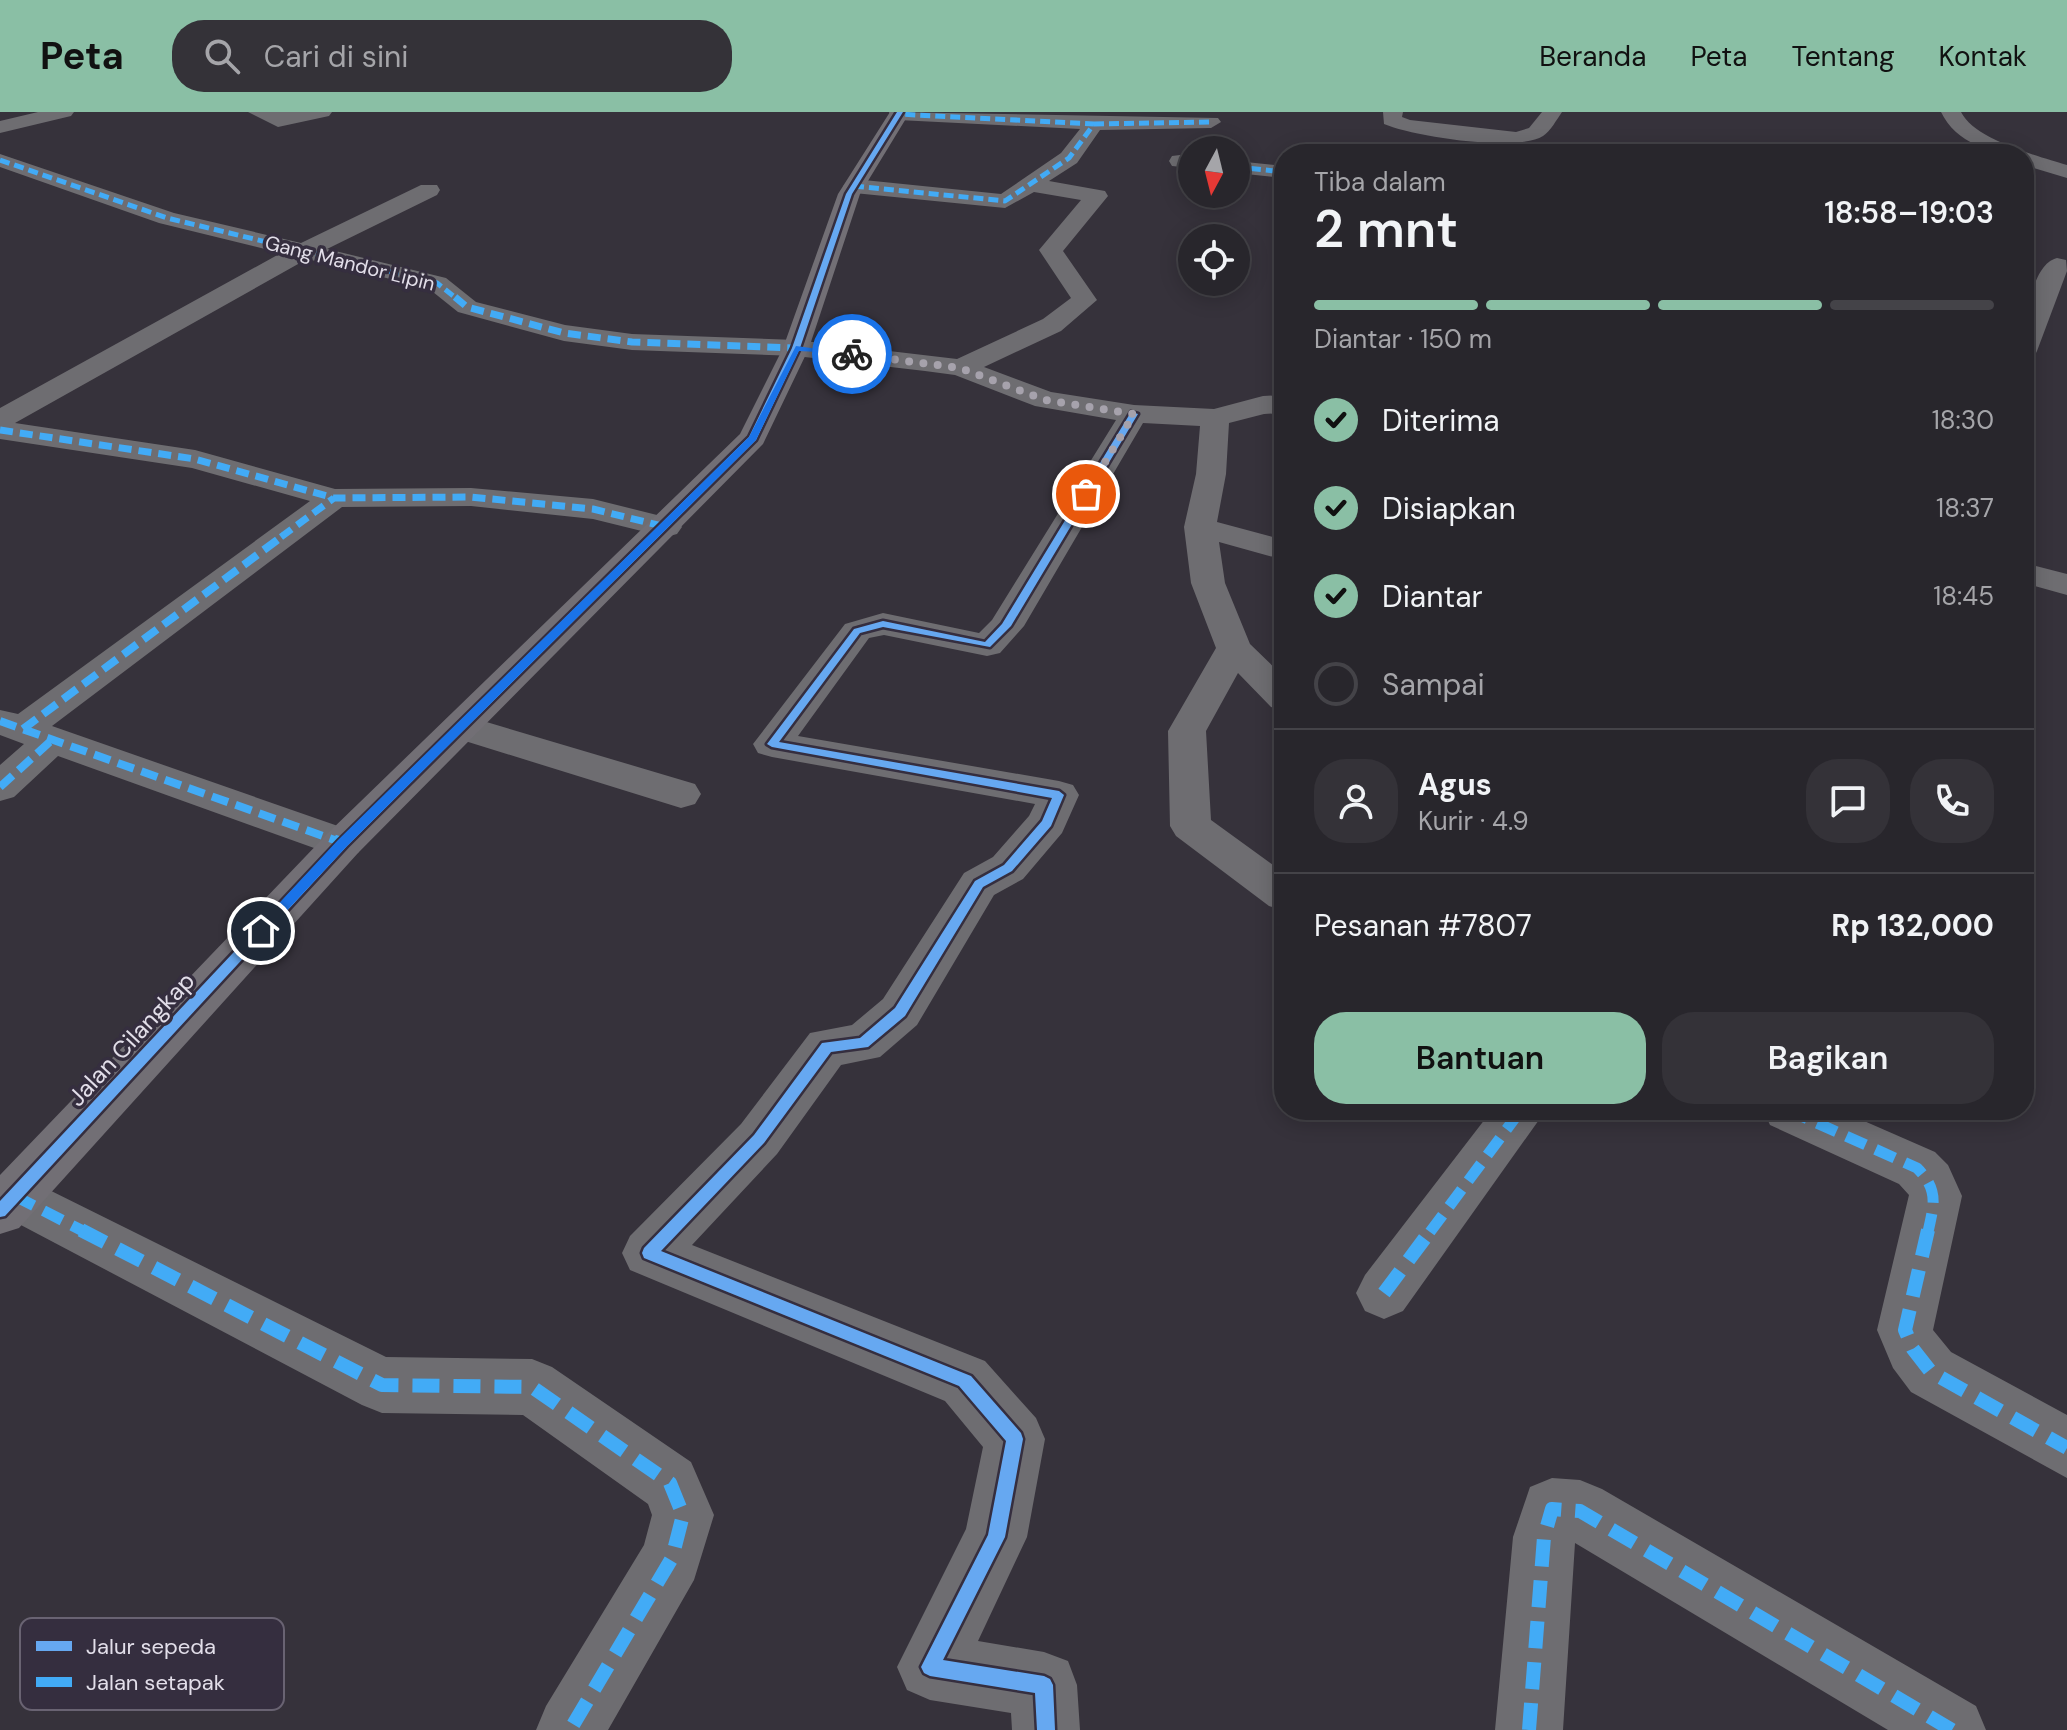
<!DOCTYPE html>
<html lang="id">
<head>
<meta charset="utf-8">
<style>
  :root { --surface:#28262c; --page:#343238; --text:#f1f3f6; --muted:#a5a5a9; --line:#444348; --accent:#8abfa5 }
  body { margin:0; font-family:"DM Sans",sans-serif; background:var(--page); color:var(--text); height:100vh; display:flex; flex-direction:column; font-size:30px; white-space:nowrap }
  * { box-sizing:border-box; margin:0 }
  p { font-size:26px; color:var(--muted) }
  .icon { flex:none; width:44px; height:44px; fill:none; stroke:currentColor; stroke-width:2; stroke-linecap:round; stroke-linejoin:round }
  .map { position:relative; flex:1; overflow:hidden }
  .panel { position:absolute; left:1274px; top:32px; width:760px; height:976px; display:flex; flex-direction:column; background:var(--surface); border-radius:32px; box-shadow:0 4px 20px #0003,0 0 0 2px var(--line) }
  .panel>* { flex:none }
  .needle { width:52px; rotate:187deg }
  .buttons { position:absolute; left:1178px; top:24px; display:grid; gap:16px }
  .buttons a { display:grid; place-items:center; width:72px; height:72px; border-radius:50%; background:var(--surface); box-shadow:0 4px 20px #0003,0 0 0 2px var(--line); font-size:40px }
  .pin { position:absolute; display:grid; place-items:center; width:68px; height:68px; color:#fff; margin:-34px; border:4px solid #fff; border-radius:50%; box-shadow:0 2px 8px #0007 }
  .courier { position:absolute; display:grid; place-items:center; width:80px; height:80px; margin:-40px; border:6px solid #1a73e8; border-radius:50%; background:#fff; color:#222; box-shadow:0 2px 10px #0007 }
  .overview em { font-style:normal; font-weight:600 }
  .overview div { display:flex; flex-direction:column-reverse }
  .overview { display:flex; align-items:center; justify-content:space-between; height:136px; padding:0 40px }
  h1 { font-size:52px; font-weight:600; line-height:60px }
  .bar { display:grid; grid-template-columns:repeat(4,1fr); gap:12px 8px; align-content:center; height:96px; padding:0 40px }
  .bar i { height:10px; border-radius:6px; background:var(--line) }
  .bar .active { background:var(--accent) }
  .bar p { grid-column:span 4 }
  .line { display:flex; align-items:center; gap:20px; padding:0 40px; border-top:2px solid var(--line) }
  .line div { flex:1 }
  .round { display:grid; place-items:center; flex:none; width:84px; height:84px; border-radius:32px; background:var(--page) }
  ol { padding:0 40px; list-style:none }
  li { display:flex; align-items:center; gap:24px; height:88px }
  li p { margin-inline-start:auto }
  li .icon { padding:8px; border-radius:50%; background:var(--accent); color:#111; stroke-width:4 }
  li:last-child { color:var(--muted) }
  li i { width:44px; height:44px; border:4px solid var(--line); border-radius:50% }
  .action { display:flex; gap:16px; margin-top:auto; padding:16px 40px }
  .action a { flex:1; height:92px; border-radius:32px; background:var(--accent); color:#111; font-size:32px; font-weight:600; line-height:92px; text-align:center }
  .action a+a { background:var(--page); color:var(--text) }
  header { display:flex; align-items:center; gap:48px; box-sizing:border-box; height:112px; padding:0 40px; background:var(--accent); color:#111 }
  header strong { font-size:38px }
  nav { display:flex; gap:44px; margin-inline-start:auto; font-size:28px }
  .search { width:560px; height:72px; background:var(--page); display:flex; align-items:center; gap:20px; box-sizing:border-box; padding:0 28px; border-radius:32px; color:var(--muted); font-size:30px }
  .map>svg:first-child { display:block }
  .lines { fill:none; stroke-linecap:round; stroke-linejoin:round }
  .street { fill:#6e6d71; fill-rule:evenodd }
  .secondary { fill:#726f75; fill-rule:evenodd }
  .quiet-far4 { stroke:#42abf6; stroke-width:5; stroke-dasharray:10 5; stroke-linecap:butt }
  .quiet-far3 { stroke:#42abf6; stroke-width:7; stroke-dasharray:13 7; stroke-linecap:butt }
  .quiet-far2 { stroke:#42abf6; stroke-width:8; stroke-dasharray:17 8; stroke-linecap:butt }
  .quiet-far1 { stroke:#42abf6; stroke-width:11; stroke-dasharray:21 11; stroke-linecap:butt }
  .quiet { stroke:#42abf6; stroke-width:14; stroke-dasharray:27 14; stroke-linecap:butt }
  .cycleway-casing { stroke:#352e3f; stroke-width:5 }
  .cycleway { fill:#66a8f1; fill-rule:evenodd }
  .route { fill:#1a73e8 }
  .done { stroke:#a6a2ac; stroke-width:8; stroke-dasharray:0 14.4 }
  .labels { text-anchor:middle; dominant-baseline:central; stroke-width:7; stroke-linejoin:round; paint-order:stroke }
  .far-street-label { font-size:20px; fill:#e2dee9; stroke:#352e3f }
  .street-label { font-size:24px; fill:#e2dee9; stroke:#352e3f }
  .key { fill:#352e3f; stroke:#696372; stroke-width:2 }
  .key-label { font-size:22px; fill:#e2dee9 }
</style>
</head>
<body>
<header>
<strong>Peta</strong>
<div class="search"><svg class="icon" aria-label="search" viewBox="0 0 24 24"><circle cx="10" cy="10" r="6"/><path d="M15 15l6 6"/></svg>Cari di sini</div>
<nav><a>Beranda</a><a>Peta</a><a>Tentang</a><a>Kontak</a></nav>
</header>
<div class="map">
<svg width="2067" height="1618" viewBox="0 0 2067 1618">
  <rect width="100%" height="100%" fill="#36323b"/>
  <g class="lines">
    <path class="street" d="M 38,0 L 74,0 L 71,4 L 0,21 L 0,9 Z
      M 248,0 L 332,0 L 329,4 L 278,15 Z
      M 889,0 L 1218,6 L 1221,10 L 1211,16 L 1100,18 L 1077,51 L 1049,69 L 1105,79 L 1108,84 L 1063,139 L 1097,188 L 1061,219 L 984,255 L 1051,280 L 1134,293 L 1214,297 L 1263,284 L 1284,283 L 1284,301 L 1264,302 L 1229,311 L 1226,362 L 1217,410 L 1284,428 L 1284,448 L 1219,430 L 1225,471 L 1250,532 L 1284,565 L 1284,599 L 1271,595 L 1238,561 L 1206,619 L 1211,708 L 1284,761 L 1284,799 L 1269,794 L 1176,724 L 1170,714 L 1168,619 L 1216,536 L 1191,471 L 1184,415 L 1196,362 L 1200,314 L 1143,311 L 1024,514 L 1000,541 L 987,544 L 884,523 L 869,526 L 798,624 L 1059,669 L 1073,673 L 1079,683 L 1062,721 L 1023,767 L 994,783 L 917,913 L 880,945 L 841,953 L 777,1042 L 692,1133 L 985,1249 L 1036,1306 L 1045,1327 L 1027,1425 L 978,1529 L 1044,1540 L 1068,1549 L 1077,1573 L 1080,1618 L 1012,1618 L 1011,1601 L 930,1588 L 907,1578 L 897,1555 L 966,1417 L 983,1335 L 945,1289 L 630,1158 L 622,1141 L 630,1124 L 741,1012 L 810,921 L 852,913 L 883,887 L 964,761 L 993,745 L 1029,704 L 1035,692 L 772,645 L 758,641 L 753,632 L 845,512 L 883,501 L 979,521 L 992,508 L 1116,308 L 1035,294 L 955,263 L 925,259 L 796,244 L 632,238 L 564,229 L 458,200 L 428,176 L 307,147 L 15,311 L 195,338 L 335,377 L 471,376 L 593,387 L 677,408 L 682,415 L 677,422 L 666,425 L 593,407 L 471,394 L 342,395 L 52,614 L 358,721 L 364,731 L 358,741 L 343,746 L 328,741 L 58,644 L 14,685 L 0,689 L 0,653 L 24,632 L 0,623 L 0,598 L 18,602 L 310,389 L 192,356 L 0,327 L 0,296 L 281,141 L 159,111 L 0,55 L 0,42 L 174,101 L 301,131 L 421,73 L 437,73 L 440,78 L 437,83 L 327,137 L 446,166 L 476,190 L 565,213 L 632,222 L 796,228 L 957,247 L 1043,207 L 1071,186 L 1039,138 L 1081,88 L 1034,80 L 1005,96 L 854,81 L 843,74 L 854,67 L 1001,82 L 1061,41 L 1080,17 L 898,8 L 891,6 Z
      M 1383,0 L 1403,0 L 1402,5 L 1410,8 L 1516,20 L 1529,16 L 1542,0 L 1562,0 C 1557,7 1550,20 1543,24 C 1517,41 1412,24 1384,12 Z
      M 1941,0 L 1961,0 C 1975,28 2038,44 2067,53 L 2067,66 L 2024,53 L 2024,42 C 1991,42 1956,31 1941,0 Z
      M 1180,43 L 1192,44 L 1192,56 L 1172,54 L 1169,49 L 1172,44 Z
      M 1236,49 L 1284,54 L 1284,66 L 1236,61 Z
      M 2057,146 L 2066,148 L 2067,159 L 2037,239 L 2034,245 L 2024,247 C 2024,223 2028,153 2057,146 Z
      M 2024,451 L 2067,462 L 2067,483 L 2024,471 Z
      M 463,603 L 695,672 L 701,682 L 695,692 L 681,696 L 449,624 L 444,615 L 449,606 Z
      M 1492,998 L 1546,998 L 1403,1199 L 1384,1207 L 1365,1199 L 1356,1181 L 1365,1163 Z
      M 1763,998 L 1839,998 L 1935,1040 L 1948,1053 L 1962,1084 L 1933,1218 L 1951,1240 L 2067,1303 L 2067,1366 L 1911,1280 L 1893,1256 L 1877,1218 L 1909,1083 L 1899,1072 L 1770,1013 Z
      M 15,1061 L 386,1245 L 532,1247 L 552,1255 L 691,1350 L 714,1403 L 694,1468 L 608,1618 L 536,1618 L 546,1594 L 644,1433 L 652,1403 L 648,1392 L 523,1303 L 382,1301 L 362,1293 L 0,1102 L 0,1066 Z
      M 1552,1366 L 1580,1368 L 1602,1377 L 1976,1594 L 1986,1618 L 1888,1618 L 1575,1431 L 1563,1618 L 1495,1618 L 1513,1425 L 1530,1375 Z"/>
    <path class="secondary" d="M 890,0 L 910,0 L 860,82 L 809,236 L 763,332 L 358,741 L 19,1116 L 0,1122 L 0,1063 L 328,721 L 740,322 L 783,236 L 838,82 Z"/>
    <path class="quiet-far4" d="M 1094,12 L 1211,10
      M 0,48 L 167,106 L 437,171 L 457,187
      M 1180,49 L 1192,50
      M 1236,55 L 1284,60
      M 854,74 L 1005,89 L 1069,46 L 1094,12 L 898,2"/>
    <path class="quiet-far3" d="M 455,185 L 467,195 L 564,221 L 632,230 L 796,236
      M 0,318 L 195,347 L 334,386 L 471,385 L 593,397 L 666,415
      M 281,425 L 334,386"/>
    <path class="quiet-far2" d="M 0,609 L 340,730
      M 23,617 L 284,423
      M 0,675 L 53,627"/>
    <path class="quiet-far1" d="M 334,728 L 343,731
      M 1788,998 L 1917,1056 C 1939,1078 1934,1092 1928,1120
      M 15,1084 L 85,1120
      M 1430,1120 L 1521,998"/>
    <path class="quiet" d="M 81,1118 L 382,1273 L 532,1275 L 670,1371 L 683,1403 L 672,1446 L 570,1618
      M 1928,1118 L 1905,1218 L 1913,1237 L 1931,1260 L 2067,1336
      M 1384,1181 L 1431,1118
      M 1529,1618 L 1544,1425 L 1552,1397 L 1580,1399 L 1952,1618"/>
    <g class="cycleway-casing">
      <path id="cycleway" d="M 897,0 L 903,0 L 852,82 L 800,236 L 756,328 L 347,734 L 5,1104 L 0,1105 L 0,1089 L 339,728 L 749,325 L 792,236 L 846,82 Z
        M 1131,300 L 1138,302 L 1011,514 L 990,535 L 883,515 L 860,521 L 779,630 L 1059,679 L 1064,683 L 1051,714 L 1012,759 L 983,775 L 905,904 L 868,935 L 831,940 L 764,1031 L 661,1139 L 971,1264 L 1021,1321 L 1023,1327 L 1005,1425 L 943,1548 L 1044,1564 L 1050,1567 L 1053,1573 L 1055,1618 L 1037,1618 L 1035,1581 L 930,1564 L 924,1561 L 921,1555 L 988,1423 L 1006,1329 L 959,1274 L 644,1146 L 642,1141 L 644,1136 L 754,1023 L 822,931 L 860,926 L 895,896 L 975,769 L 1004,753 L 1042,709 L 1052,686 L 772,635 L 767,632 L 854,517 L 883,509 L 985,530 L 1002,512 Z"/>
    </g>
    <use href="#cycleway" class="cycleway"/>
  </g>
  <path class="route" d="M 796,234 L 856,242 L 799,239 L 756,328 L 347,734 L 265,822 L 256,822 L 256,816 L 338,728 L 749,325 Z"/>
  <g class="lines">
    <path class="done" d="M 852,242 L 960,256 L 1045,288 L 1134,302 L 1086,382"/>
  </g>
  <g class="labels">
    <g class="far-street-label">
      <text transform="translate(350 151) rotate(14)">Gang Mandor Lipin</text>
    </g>
    <g class="street-label">
      <text transform="translate(131 927) rotate(-47)">Jalan Cilangkap</text>
    </g>
  </g>
  <rect x="20" y="1506" width="264" height="92" rx="12" class="key"/>
  <rect x="36" y="1529" width="36" height="10" fill="#66a8f1"/>
  <rect x="36" y="1565" width="36" height="10" fill="#42abf6"/>
  <g class="key-label">
    <text x="86" y="1542">Jalur sepeda</text>
    <text x="86" y="1578">Jalan setapak</text>
  </g>
</svg>
<div class="buttons">
<a><svg class="needle" viewBox="-14 -14 28 28"><path d="M0-13l5 13h-10z" fill="#e53935"/><path d="M0 13l5-13h-10z" fill="#a5a5a9"/></svg></a>
<a><svg class="icon" aria-label="locate" viewBox="0 0 24 24"><circle cx="12" cy="12" r="6"/><path d="M12 2v4M12 18v4M2 12h4M18 12h4"/></svg></a>
</div>
<div class="pin" style="left:1086px;top:382px;background:#ea580c"><svg class="icon" aria-label="bag" viewBox="0 0 24 24"><path d="M5 8h14l-1 12H6zM9 8a3 3 0 0 1 6 0"/></svg></div>
<div class="pin" style="left:261px;top:819px;background:#1f2937"><svg class="icon" aria-label="home" viewBox="0 0 24 24"><path d="M3 11l9-7 9 7M6 9v11h12V9"/></svg></div>
<div class="courier" style="left:852px;top:242px"><svg class="icon" aria-label="bike" viewBox="0 0 24 24"><circle cx="6" cy="16" r="4"/><circle cx="18" cy="16" r="4"/><path d="M6 16l4-8h5l3 8M10 8l3 8H6M13 5h3"/></svg></div>
<section class="panel">
<div class="overview"><div><h1>2 mnt</h1><p>Tiba dalam</p></div><em>18:58–19:03</em></div>
<div class="bar"><i class="active"></i><i class="active"></i><i class="active"></i><i></i><p>Diantar · 150 m</p></div>
<ol>
<li><svg class="icon" aria-label="check" viewBox="0 0 24 24"><path d="M5 12l5 5 9-10"/></svg>Diterima<p>18:30</p></li>
<li><svg class="icon" aria-label="check" viewBox="0 0 24 24"><path d="M5 12l5 5 9-10"/></svg>Disiapkan<p>18:37</p></li>
<li><svg class="icon" aria-label="check" viewBox="0 0 24 24"><path d="M5 12l5 5 9-10"/></svg>Diantar<p>18:45</p></li>
<li><i></i>Sampai</li>
</ol>
<div class="line" style="height:144px"><a class="round"><svg class="icon" aria-label="person" viewBox="0 0 24 24"><circle cx="12" cy="8" r="4"/><path d="M4 21q1-7 8-7t8 7"/></svg></a><div><b>Agus</b><p>Kurir · 4.9</p></div><a class="round"><svg class="icon" aria-label="chat" viewBox="0 0 24 24"><path d="M4 5h16v11H9l-5 4z"/></svg></a><a class="round"><svg class="icon" aria-label="phone" viewBox="0 0 24 24"><path d="M5 4h4l2 5-3 2q2 4 5 5l2-3 5 2v4C11 20 4 13 5 4z"/></svg></a></div>
<div class="line" style="height:104px"><div>Pesanan #7807</div><b>Rp 132,000</b></div>
<div class="action"><a>Bantuan</a><a>Bagikan</a></div>
</section>
</div>
</body>
</html>
